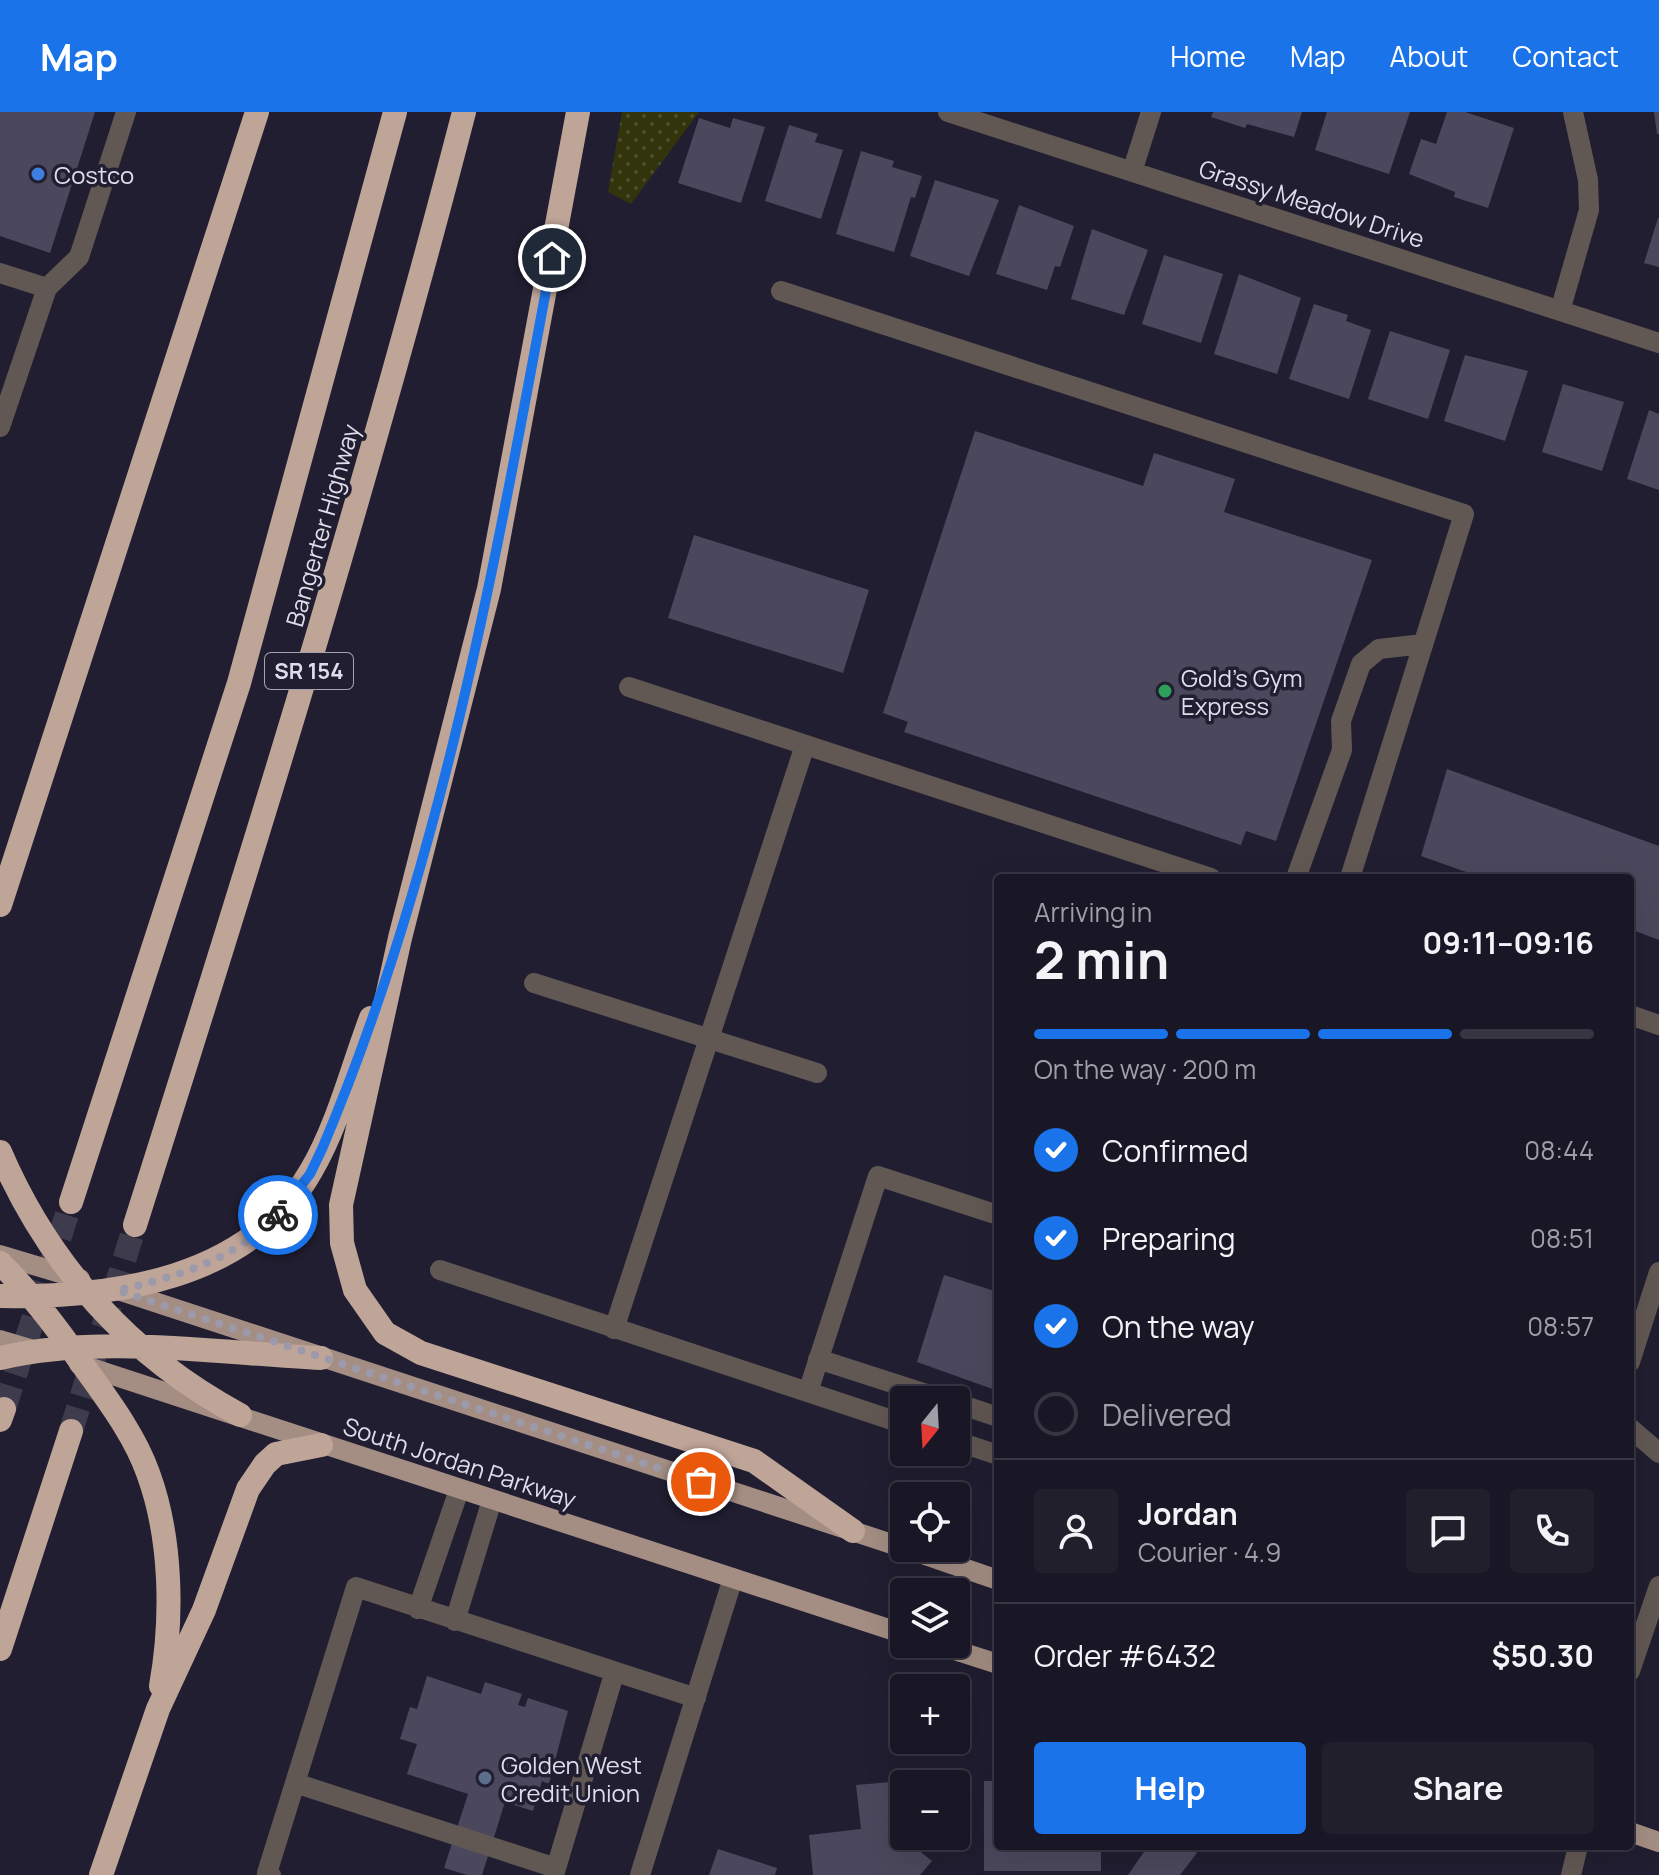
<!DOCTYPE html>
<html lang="en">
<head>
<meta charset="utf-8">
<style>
  :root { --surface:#191625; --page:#221f2d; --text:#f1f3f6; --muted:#9f9fa7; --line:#373542; --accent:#1a73e8 }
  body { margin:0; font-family:Manrope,sans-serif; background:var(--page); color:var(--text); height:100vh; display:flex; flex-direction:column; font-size:30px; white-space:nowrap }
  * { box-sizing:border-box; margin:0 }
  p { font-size:26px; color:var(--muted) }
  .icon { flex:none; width:44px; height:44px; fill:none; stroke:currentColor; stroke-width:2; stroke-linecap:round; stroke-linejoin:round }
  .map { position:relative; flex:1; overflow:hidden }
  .drawer { position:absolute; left:994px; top:762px; width:640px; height:976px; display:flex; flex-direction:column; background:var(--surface); border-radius:8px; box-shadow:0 8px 32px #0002,0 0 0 2px var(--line) }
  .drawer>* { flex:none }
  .needle { width:52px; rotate:198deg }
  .tools { position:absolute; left:890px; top:1274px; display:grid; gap:16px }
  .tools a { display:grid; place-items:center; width:80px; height:80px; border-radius:8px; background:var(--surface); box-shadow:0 8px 32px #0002,0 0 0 2px var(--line); font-size:40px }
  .pin { position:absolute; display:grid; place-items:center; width:68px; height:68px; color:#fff; margin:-34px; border:4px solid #fff; border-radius:50%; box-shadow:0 2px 8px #0007 }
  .courier { position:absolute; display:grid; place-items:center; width:80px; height:80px; margin:-40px; border:6px solid #1a73e8; border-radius:50%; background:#fff; color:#222; box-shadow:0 2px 10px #0007 }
  .overview em { font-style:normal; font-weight:700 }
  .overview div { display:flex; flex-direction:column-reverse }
  .overview { display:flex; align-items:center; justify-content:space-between; height:136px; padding:0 40px }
  h1 { font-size:52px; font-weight:700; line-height:60px }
  .bar { display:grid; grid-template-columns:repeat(4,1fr); gap:12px 8px; align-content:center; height:96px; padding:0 40px }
  .bar i { height:10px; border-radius:6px; background:var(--line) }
  .bar .active { background:var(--accent) }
  .bar p { grid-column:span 4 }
  .line { display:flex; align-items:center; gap:20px; padding:0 40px; border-top:2px solid var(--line) }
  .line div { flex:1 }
  .round { display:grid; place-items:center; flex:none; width:84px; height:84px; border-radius:8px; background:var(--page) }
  ol { padding:0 40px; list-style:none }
  li { display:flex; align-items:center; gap:24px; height:88px }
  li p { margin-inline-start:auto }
  li .icon { padding:8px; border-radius:50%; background:var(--accent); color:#fff; stroke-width:4 }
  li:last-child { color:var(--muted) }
  li i { width:44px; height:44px; border:4px solid var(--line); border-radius:50% }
  .button { display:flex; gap:16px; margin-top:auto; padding:16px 40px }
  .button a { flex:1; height:92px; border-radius:8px; background:var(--accent); color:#fff; font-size:32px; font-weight:700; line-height:92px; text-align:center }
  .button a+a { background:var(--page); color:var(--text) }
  header { display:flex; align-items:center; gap:48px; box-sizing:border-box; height:112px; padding:0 40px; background:var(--accent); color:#fff }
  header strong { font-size:38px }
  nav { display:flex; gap:44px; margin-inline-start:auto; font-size:28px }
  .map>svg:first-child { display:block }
  .grass { fill:url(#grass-dots) }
  .building { fill:#4b485d }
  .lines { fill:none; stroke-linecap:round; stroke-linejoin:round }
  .highway-tunnel { stroke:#3e3b4d; stroke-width:24; stroke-dasharray:24 12; stroke-linecap:butt }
  .minor { stroke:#625853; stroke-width:20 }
  .major { stroke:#a48e84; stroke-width:20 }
  .highway { stroke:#bfa498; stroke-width:24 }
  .done { stroke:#9c9aaa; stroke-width:8; stroke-dasharray:0 14.4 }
  .route { stroke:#1a73e8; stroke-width:10 }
  .shop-dot { fill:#3f7fe0; stroke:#211e31; stroke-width:3 }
  .leisure-dot { fill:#2e9e5b; stroke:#211e31; stroke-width:3 }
  .service-dot { fill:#5c6f8a; stroke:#211e31; stroke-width:3 }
  .labels { text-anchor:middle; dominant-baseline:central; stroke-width:7; stroke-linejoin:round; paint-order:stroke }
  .shield { fill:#211e31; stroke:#a6a4b3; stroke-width:2 }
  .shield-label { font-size:22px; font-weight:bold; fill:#dfddeb }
  .poi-label { font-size:24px; fill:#dfddeb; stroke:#211e31; text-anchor:start }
  .street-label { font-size:24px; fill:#dfddeb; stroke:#211e31 }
</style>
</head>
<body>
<header>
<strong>Map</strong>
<nav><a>Home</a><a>Map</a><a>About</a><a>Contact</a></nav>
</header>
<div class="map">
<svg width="1659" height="1763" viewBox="0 0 1659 1763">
  <defs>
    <pattern id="grass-dots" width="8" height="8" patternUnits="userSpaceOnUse" patternTransform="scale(2)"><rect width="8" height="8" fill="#32340b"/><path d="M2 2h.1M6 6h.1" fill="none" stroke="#4f512f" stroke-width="1.8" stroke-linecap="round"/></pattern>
  </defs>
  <rect width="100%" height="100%" fill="#211e31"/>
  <path class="grass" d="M 622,0 L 699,0 L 631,92 L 608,80 Z"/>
  <path class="building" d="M 0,0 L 95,0 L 50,141 L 0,124 Z
    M 1213,0 L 1302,0 L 1294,25 L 1247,12 L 1245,16 L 1211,5 Z
    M 1327,0 L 1410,0 L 1389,62 L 1315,38 Z
    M 1447,0 L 1465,0 L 1514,16 L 1488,96 L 1454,85 L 1455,80 L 1409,62 L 1421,27 L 1436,32 Z
    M 1654,0 L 1659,0 L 1659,22 L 1657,22 Z
    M 699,6 L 730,16 L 733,6 L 765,15 L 741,91 L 678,71 Z
    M 789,13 L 818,22 L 815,30 L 843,38 L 821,107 L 765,89 Z
    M 861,39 L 894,49 L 892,55 L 922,64 L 915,86 L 911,85 L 894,140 L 836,122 Z
    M 935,68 L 999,88 L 969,164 L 910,144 Z
    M 1019,93 L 1074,114 L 1060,155 L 1055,154 L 1047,178 L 996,162 Z
    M 1658,106 L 1659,106 L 1659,155 L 1644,151 Z
    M 1092,117 L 1148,138 L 1124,203 L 1071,187 Z
    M 1164,143 L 1223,162 L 1201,231 L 1142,212 Z
    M 1239,162 L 1301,186 L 1277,262 L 1214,242 Z
    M 1314,192 L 1348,203 L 1346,209 L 1371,218 L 1349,287 L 1289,267 Z
    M 1390,219 L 1450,238 L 1428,307 L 1368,287 Z
    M 1465,243 L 1528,259 L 1505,329 L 1444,309 Z
    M 1563,272 L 1624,290 L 1602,359 L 1542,340 Z
    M 1649,298 L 1659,302 L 1659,378 L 1627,367 Z
    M 975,319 L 1143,374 L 1154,341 L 1235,367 L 1224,400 L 1372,448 L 1276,729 L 1246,719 L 1241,733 L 904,620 L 908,610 L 883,601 Z
    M 694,423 L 869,478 L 843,561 L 668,506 Z
    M 1447,657 L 1659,734 L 1659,828 L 1630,817 L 1630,766 L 1483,766 L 1421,744 Z
    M 944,1163 L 998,1180 L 998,1279 L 917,1250 Z
    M 427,1564 L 481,1582 L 485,1570 L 522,1582 L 518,1593 L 525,1595 L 528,1586 L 568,1599 L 549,1672 L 542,1669 L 533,1699 L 505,1690 L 482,1763 L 467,1763 L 444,1756 L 468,1682 L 407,1662 L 417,1632 L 400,1627 L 410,1595 L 417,1597 Z
    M 914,1668 L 915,1672 L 904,1672 L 904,1724 L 920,1724 L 922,1741 L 932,1749 L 920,1763 L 813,1763 L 809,1723 L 861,1717 L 856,1673 Z
    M 984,1669 L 998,1669 L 998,1734 L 1101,1734 L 1101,1759 L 984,1759 Z
    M 1148,1734 L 1188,1734 L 1197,1741 L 1180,1763 L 1128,1763 Z
    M 718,1737 L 777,1756 L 775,1763 L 709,1763 Z"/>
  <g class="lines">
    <path class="highway-tunnel" d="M 4,1297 L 71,1090
      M 71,1319 L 135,1113"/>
    <path class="minor" d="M 948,0 L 1659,231
      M 1132,60 L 1151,0
      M 0,161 L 47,176 L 0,315
      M 47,176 L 79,145 L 126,0
      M 781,179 L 1464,402 L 1350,766
      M 1560,199 L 1589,98 L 1588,68 L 1573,0
      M 629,575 L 1211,766
      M 1296,766 L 1342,638 L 1341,609 L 1361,552 L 1379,537 L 1423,532
      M 534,871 L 817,961
      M 1630,903 L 1659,913
      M 440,1158 L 904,1312
      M 614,1217 L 805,633
      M 818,1247 L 945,1288
      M 1630,1250 L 1659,1160
      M 808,1280 L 878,1064 L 998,1103
      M 956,1291 L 998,1305
      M 1630,1316 L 1659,1341
      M 956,1329 L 998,1343
      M 418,1497 L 459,1378
      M 455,1509 L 492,1388
      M 1630,1559 L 1659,1474
      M 295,1671 L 556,1756
      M 271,1763 L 267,1761 L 356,1475 L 696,1586
      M 554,1763 L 614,1562
      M 640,1763 L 733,1466
      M 1571,1763 L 1578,1734"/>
    <path class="major" d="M 0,1143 L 80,1167
      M 115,1177 L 904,1436
      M 0,1228 L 37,1239
      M 79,1252 L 904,1522
      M 905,1436 L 998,1468
      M 936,1532 L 998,1552
      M 1630,1720 L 1659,1730"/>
    <path class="highway" d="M 578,0 L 489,477 L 400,826 L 341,1093 L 342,1131 L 355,1178 L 385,1221 L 421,1241 L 754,1349 L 853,1419
      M 0,793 L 257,0
      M 0,1040 C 49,1154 130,1244 240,1303
      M 71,1090 L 239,571 L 395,0
      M 135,1113 C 252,744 367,375 464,0
      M 0,1151 C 30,1180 54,1212 78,1246 C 103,1282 133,1319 148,1361 C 172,1426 173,1507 161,1574
      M 0,1184 C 114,1186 249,1168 311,1059 C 338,1013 352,956 371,906
      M 0,1246 C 99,1222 219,1241 321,1246
      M 0,1308 L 4,1297
      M 0,1537 L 71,1319
      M 101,1763 L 158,1597 L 204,1498 L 248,1377 L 265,1352 L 276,1342 L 321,1333"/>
  </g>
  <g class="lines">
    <path class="done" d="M 278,1103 C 235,1147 176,1166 117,1178 L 701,1370"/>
    <path class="route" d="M 278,1103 L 310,1062 L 322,1037 C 442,754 496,447 552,146"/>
  </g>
  <circle class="shop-dot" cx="38" cy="62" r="8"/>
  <circle class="leisure-dot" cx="1165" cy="579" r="8"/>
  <circle class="service-dot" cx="485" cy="1666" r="8"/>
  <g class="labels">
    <rect class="shield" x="265" y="541" width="88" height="36" rx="6"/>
    <g class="shield-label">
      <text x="309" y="559">SR 154</text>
    </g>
    <g class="poi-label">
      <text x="54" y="62">Costco</text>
      <text x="1181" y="565">Gold's Gym<tspan x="1181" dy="28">Express</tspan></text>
      <text x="501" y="1652">Golden West<tspan x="501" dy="28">Credit Union</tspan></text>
    </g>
    <g class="street-label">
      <text transform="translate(1312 91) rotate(18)">Grassy Meadow Drive</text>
      <text transform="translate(322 413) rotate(-74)">Bangerter Highway</text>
      <text transform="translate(460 1350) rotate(18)">South Jordan Parkway</text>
    </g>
  </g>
</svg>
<div class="tools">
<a><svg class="needle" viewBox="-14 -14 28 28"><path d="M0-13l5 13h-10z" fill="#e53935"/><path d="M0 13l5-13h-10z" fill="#9f9fa7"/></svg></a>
<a><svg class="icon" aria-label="locate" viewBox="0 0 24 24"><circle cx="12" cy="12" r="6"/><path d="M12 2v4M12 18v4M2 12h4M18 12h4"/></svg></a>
<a><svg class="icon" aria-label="layers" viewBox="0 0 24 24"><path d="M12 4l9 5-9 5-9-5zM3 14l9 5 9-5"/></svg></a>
<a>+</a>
<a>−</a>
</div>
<div class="pin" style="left:701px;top:1370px;background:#ea580c"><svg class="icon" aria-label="bag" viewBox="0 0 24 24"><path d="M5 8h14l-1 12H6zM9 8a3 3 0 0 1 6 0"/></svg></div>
<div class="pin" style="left:552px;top:146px;background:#1f2937"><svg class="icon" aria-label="home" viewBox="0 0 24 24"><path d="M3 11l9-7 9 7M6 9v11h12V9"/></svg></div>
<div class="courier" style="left:278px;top:1103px"><svg class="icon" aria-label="bike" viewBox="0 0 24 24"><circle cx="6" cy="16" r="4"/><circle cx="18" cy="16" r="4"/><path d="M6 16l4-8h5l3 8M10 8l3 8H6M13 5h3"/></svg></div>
<section class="drawer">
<div class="overview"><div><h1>2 min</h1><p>Arriving in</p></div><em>09:11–09:16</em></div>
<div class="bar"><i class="active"></i><i class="active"></i><i class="active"></i><i></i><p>On the way · 200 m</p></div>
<ol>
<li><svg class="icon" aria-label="check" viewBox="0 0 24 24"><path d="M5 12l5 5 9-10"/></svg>Confirmed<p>08:44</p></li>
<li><svg class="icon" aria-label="check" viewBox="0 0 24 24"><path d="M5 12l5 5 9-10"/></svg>Preparing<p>08:51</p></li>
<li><svg class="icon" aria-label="check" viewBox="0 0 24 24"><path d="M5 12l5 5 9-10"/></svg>On the way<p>08:57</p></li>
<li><i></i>Delivered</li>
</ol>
<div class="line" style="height:144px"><a class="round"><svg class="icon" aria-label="person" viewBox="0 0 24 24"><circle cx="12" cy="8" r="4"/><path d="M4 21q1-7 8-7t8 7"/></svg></a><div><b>Jordan</b><p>Courier · 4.9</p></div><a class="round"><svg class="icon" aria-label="chat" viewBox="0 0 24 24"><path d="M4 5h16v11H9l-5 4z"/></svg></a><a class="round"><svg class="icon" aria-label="phone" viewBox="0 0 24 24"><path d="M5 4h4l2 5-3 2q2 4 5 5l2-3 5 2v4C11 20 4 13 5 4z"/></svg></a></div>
<div class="line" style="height:104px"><div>Order #6432</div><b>$50.30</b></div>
<div class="button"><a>Help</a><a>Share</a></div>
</section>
</div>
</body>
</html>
